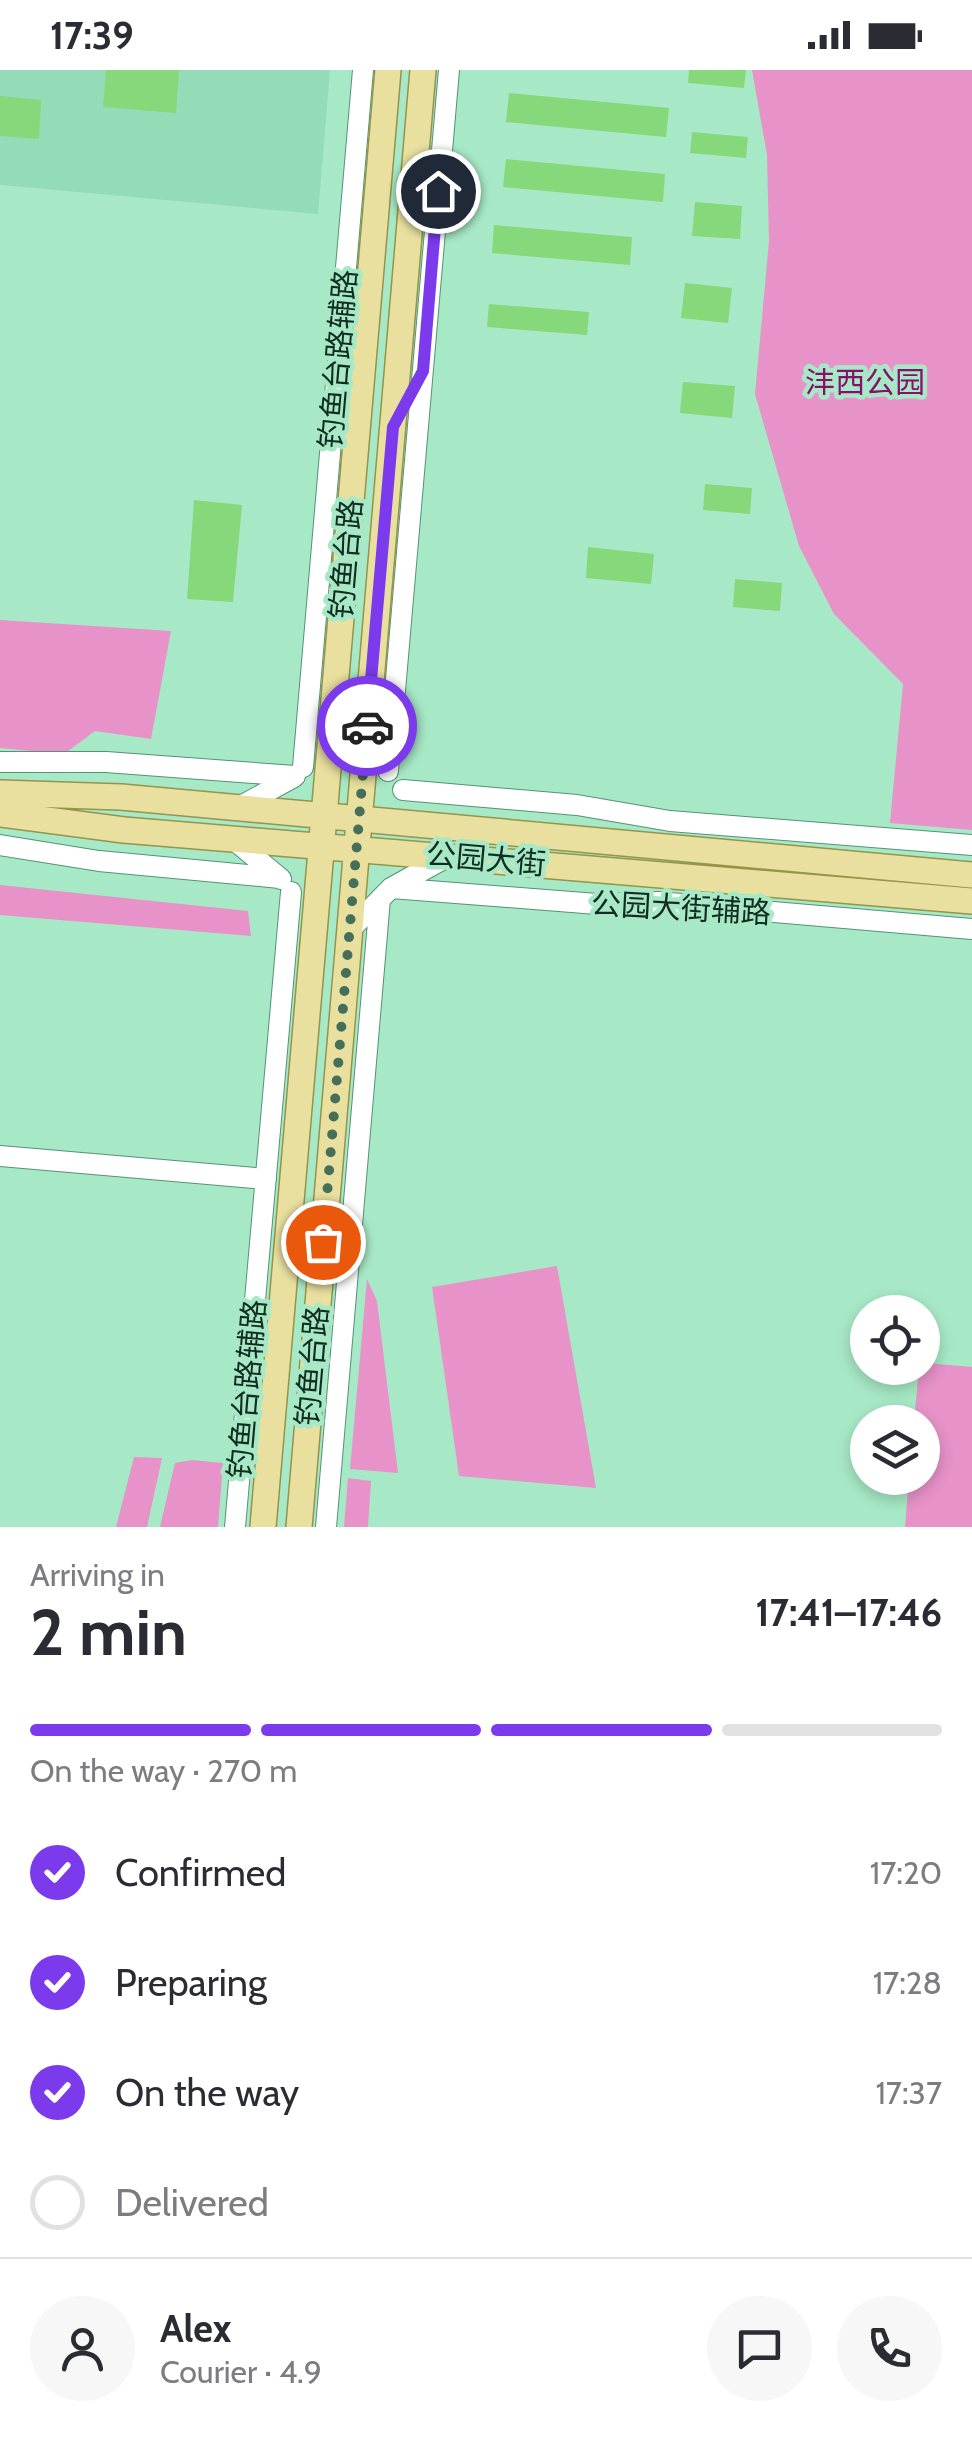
<!DOCTYPE html>
<html lang="en">
<head>
<meta charset="utf-8">
<style>
  :root { --surface:#fff; --page:#f7f7f7; --text:#2b2b33; --muted:#7c7c81; --line:#e1e1e2; --accent:#7c3aed }
  body { margin:0; font-family:Cabin,"Noto Sans SC",sans-serif; background:var(--page); color:var(--text); height:100vh; display:flex; flex-direction:column; font-size:38px; white-space:nowrap }
  * { box-sizing:border-box; margin:0 }
  p { font-size:32px; color:var(--muted) }
  .icon { flex:none; width:55px; height:55px; fill:none; stroke:currentColor; stroke-width:2; stroke-linecap:round; stroke-linejoin:round }
  .map { position:relative; height:1457px; overflow:hidden }
  .panel { display:flex; flex-direction:column; background:var(--surface); flex:1 }
  .panel>* { flex:none }
  .controls { position:absolute; left:850px; top:1225px; display:grid; gap:20px }
  .controls a { display:grid; place-items:center; width:90px; height:90px; border-radius:50%; background:var(--surface); box-shadow:0 5px 15px #0003; font-size:50px }
  .pin { position:absolute; display:grid; place-items:center; width:85px; height:85px; color:#fff; margin:-42px; border:5px solid #fff; border-radius:50%; box-shadow:0 2px 10px #0007 }
  .courier { position:absolute; display:grid; place-items:center; width:100px; height:100px; margin:-50px; border:8px solid #7c3aed; border-radius:50%; background:#fff; color:#222; box-shadow:0 2px 12px #0007 }
  .headline em { font-style:normal; font-weight:700 }
  .headline div { display:flex; flex-direction:column-reverse }
  .headline { display:flex; align-items:center; justify-content:space-between; height:170px; padding:0 30px }
  h1 { font-size:65px; font-weight:700; line-height:75px }
  .bar { display:grid; grid-template-columns:repeat(4,1fr); gap:15px 10px; align-content:center; height:120px; padding:0 30px }
  .bar i { height:12px; border-radius:8px; background:var(--line) }
  .bar .selected { background:var(--accent) }
  .bar p { grid-column:span 4 }
  .line { display:flex; align-items:center; gap:25px; padding:0 30px; border-top:2px solid var(--line) }
  .line div { flex:1 }
  .round { display:grid; place-items:center; flex:none; width:105px; height:105px; border-radius:52px; background:var(--page) }
  ol { padding:0 30px; list-style:none }
  li { display:flex; align-items:center; gap:30px; height:110px }
  li p { margin-inline-start:auto }
  li .icon { padding:10px; border-radius:50%; background:var(--accent); color:#fff; stroke-width:4 }
  li:last-child { color:var(--muted) }
  li i { width:55px; height:55px; border:5px solid var(--line); border-radius:50% }
  .status { display:flex; justify-content:space-between; align-items:center; height:70px; padding:0 50px; background:var(--surface); direction:ltr }
  .status svg { height:28px; fill:currentColor }
  .map>svg:first-child { display:block }
  .built { fill:#93dcb7 }
  .green { fill:#e792c9 }
  .building { fill:#87d77b }
  .lines { fill:none; stroke-linecap:round; stroke-linejoin:round }
  .minor-casing { stroke:#549374; stroke-width:22 }
  .major-casing { stroke:#94944a; stroke-width:28 }
  .minor { stroke:#fff; stroke-width:20 }
  .major { stroke:#e9e0a0; stroke-width:25 }
  .done { stroke:#466f5a; stroke-width:10; stroke-dasharray:0 18 }
  .route { stroke:#7c3aed; stroke-width:12 }
  .labels { text-anchor:middle; dominant-baseline:central; stroke-width:9; stroke-linejoin:round; paint-order:stroke }
  .street-label { font-size:30px; fill:#122d20; stroke:#a7e9c6 }
  .park-label { font-size:30px; fill:#8a0d6c; stroke:#a7e9c6 }
</style>
</head>
<body>
<div class="status"><b>17:39</b><svg viewBox="0 0 49 12"><path d="M0 12V9h3v3zM5 12V6h3v6zM10 12V3h3v9zM15 12V0h3v12zM26 1h20v11H26zM47 4h2v5h-2z"/></svg></div>
<div class="map">
<svg width="972" height="1457" viewBox="0 0 972 1457">
  <rect width="100%" height="100%" fill="#a7e9c6"/>
  <path class="built" d="M 0,0 L 330,0 L 318,144 L 0,115 Z"/>
  <path class="green" d="M 752,0 L 972,0 L 972,760 L 890,753 L 903,614 L 834,544 L 799,476 L 755,324 L 769,171 L 767,85 Z
    M 0,550 L 171,561 L 151,669 L 95,661 L 64,684 L 0,678 Z
    M 0,815 L 248,841 L 251,866 L 0,845 Z
    M 557,1196 L 596,1418 L 459,1406 L 432,1217 Z
    M 367,1209 L 377,1231 L 398,1403 L 350,1399 Z
    M 926,1293 L 972,1297 L 972,1457 L 905,1457 L 909,1408 L 922,1408 L 922,1352 L 914,1352 L 919,1298 Z
    M 134,1387 L 162,1388 L 147,1457 L 116,1457 Z
    M 192,1390 L 223,1393 L 218,1457 L 160,1457 L 175,1393 Z
    M 348,1408 L 371,1411 L 368,1457 L 344,1457 Z"/>
  <path class="building" d="M 106,0 L 179,0 L 176,43 L 103,37 Z
    M 689,0 L 746,0 L 744,18 L 688,13 Z
    M 509,23 L 669,38 L 666,67 L 506,52 Z
    M 0,26 L 41,30 L 39,69 L 0,66 Z
    M 692,62 L 748,67 L 746,88 L 690,83 Z
    M 506,89 L 665,104 L 663,132 L 503,117 Z
    M 695,132 L 742,136 L 740,169 L 692,166 Z
    M 494,155 L 632,167 L 630,195 L 492,183 Z
    M 685,213 L 732,218 L 728,253 L 681,248 Z
    M 489,234 L 589,242 L 587,265 L 487,257 Z
    M 683,312 L 735,316 L 732,348 L 680,343 Z
    M 705,414 L 752,418 L 750,444 L 703,440 Z
    M 194,430 L 242,435 L 233,532 L 187,529 Z
    M 588,477 L 654,484 L 651,514 L 586,508 Z
    M 735,509 L 782,513 L 780,541 L 733,537 Z"/>
  <g class="lines">
    <g class="minor-casing">
      <path id="minor" d="M 0,692 L 106,692 L 295,706
        M 303,697 L 363,0
        M 388,701 L 449,0
        M 403,720 L 577,735 L 670,751 L 972,775
        M 239,737 L 294,707
        M 233,769 L 281,809
        M 0,775 L 99,791 L 280,808
        M 391,818 L 597,834 L 658,832 L 972,859
        M 350,860 L 391,818 L 449,786
        M 0,1086 L 266,1109
        M 235,1457 L 291,822
        M 326,1457 L 380,829"/>
    </g>
    <g class="major-casing">
      <path id="major" d="M 0,723 L 121,727 L 972,805
        M 0,744 L 124,760 L 972,831
        M 263,1457 L 388,0
        M 299,1457 L 423,0"/>
    </g>
    <use href="#minor" class="minor"/>
    <use href="#major" class="major"/>
  </g>
  <g class="lines">
    <path class="done" d="M 323,1172 L 367,656"/>
    <path class="route" d="M 367,656 L 393,357 L 423,301 L 438,121"/>
  </g>
  <g class="labels">
    <g class="street-label">
      <text transform="translate(338 289) rotate(-85)">钓鱼台路辅路</text>
      <text transform="translate(346 489) rotate(-85)">钓鱼台路</text>
      <text transform="translate(486 789) rotate(5)">公园大街</text>
      <text transform="translate(681 838) rotate(3)">公园大街辅路</text>
      <text transform="translate(312 1296) rotate(-85)">钓鱼台路</text>
      <text transform="translate(247 1319) rotate(-85)">钓鱼台路辅路</text>
    </g>
    <g class="park-label">
      <text x="865" y="312">沣西公园</text>
    </g>
  </g>
</svg>
<div class="controls">
<a><svg class="icon" aria-label="locate" viewBox="0 0 24 24"><circle cx="12" cy="12" r="6"/><path d="M12 2v4M12 18v4M2 12h4M18 12h4"/></svg></a>
<a><svg class="icon" aria-label="layers" viewBox="0 0 24 24"><path d="M12 4l9 5-9 5-9-5zM3 14l9 5 9-5"/></svg></a>
</div>
<div class="pin" style="left:323px;top:1172px;background:#ea580c"><svg class="icon" aria-label="bag" viewBox="0 0 24 24"><path d="M5 8h14l-1 12H6zM9 8a3 3 0 0 1 6 0"/></svg></div>
<div class="pin" style="left:438px;top:121px;background:#1f2937"><svg class="icon" aria-label="home" viewBox="0 0 24 24"><path d="M3 11l9-7 9 7M6 9v11h12V9"/></svg></div>
<div class="courier" style="left:367px;top:656px"><svg class="icon" aria-label="car" viewBox="0 0 24 24"><path d="M5 17H2v-5l4-1 3-4h7l3 4 3 1v5h-3M9 17h6M6 11h13"/><circle cx="7" cy="17" r="2"/><circle cx="17" cy="17" r="2"/></svg></div>
</div>
<section class="panel">
<div class="headline"><div><h1>2 min</h1><p>Arriving in</p></div><em>17:41–17:46</em></div>
<div class="bar"><i class="selected"></i><i class="selected"></i><i class="selected"></i><i></i><p>On the way · 270 m</p></div>
<ol>
<li><svg class="icon" aria-label="check" viewBox="0 0 24 24"><path d="M5 12l5 5 9-10"/></svg>Confirmed<p>17:20</p></li>
<li><svg class="icon" aria-label="check" viewBox="0 0 24 24"><path d="M5 12l5 5 9-10"/></svg>Preparing<p>17:28</p></li>
<li><svg class="icon" aria-label="check" viewBox="0 0 24 24"><path d="M5 12l5 5 9-10"/></svg>On the way<p>17:37</p></li>
<li><i></i>Delivered</li>
</ol>
<div class="line" style="height:180px"><a class="round"><svg class="icon" aria-label="person" viewBox="0 0 24 24"><circle cx="12" cy="8" r="4"/><path d="M4 21q1-7 8-7t8 7"/></svg></a><div><b>Alex</b><p>Courier · 4.9</p></div><a class="round"><svg class="icon" aria-label="chat" viewBox="0 0 24 24"><path d="M4 5h16v11H9l-5 4z"/></svg></a><a class="round"><svg class="icon" aria-label="phone" viewBox="0 0 24 24"><path d="M5 4h4l2 5-3 2q2 4 5 5l2-3 5 2v4C11 20 4 13 5 4z"/></svg></a></div>
</section>
</body>
</html>
